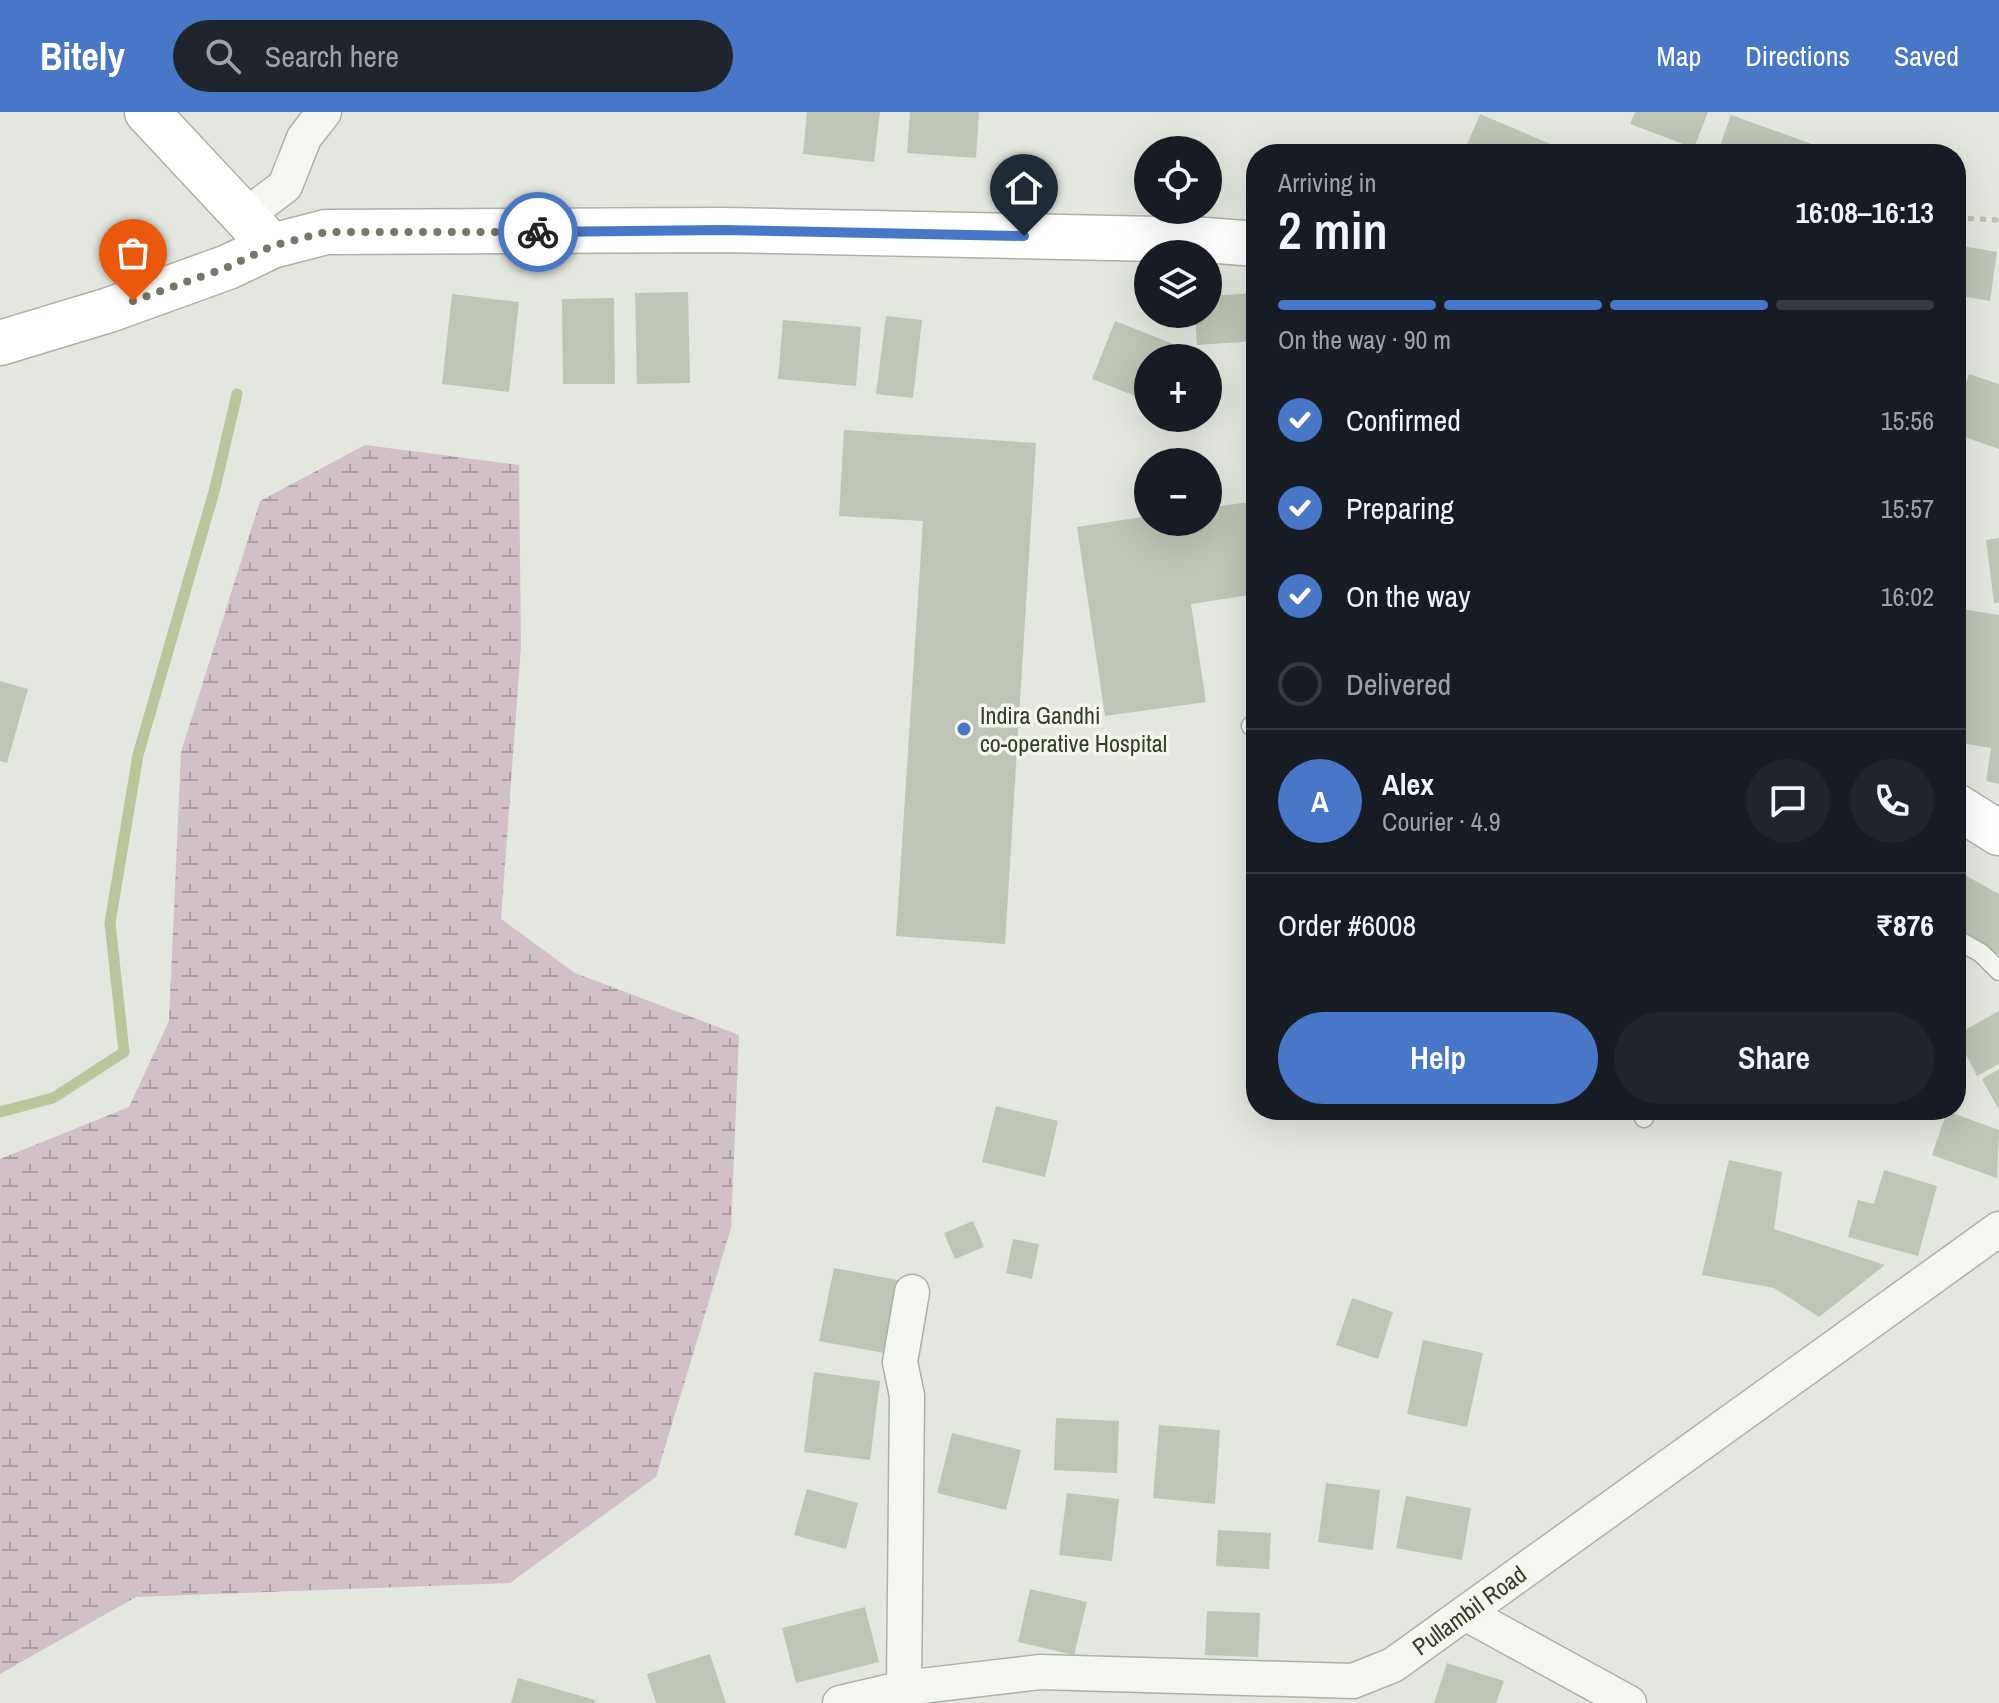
<!DOCTYPE html>
<html lang="en">
<head>
<meta charset="utf-8">
<style>
  :root { --surface:#171b24; --page:#20242c; --text:#f1f3f6; --muted:#9ea1a6; --line:#363941; --accent:#4877c8 }
  body { margin:0; font-family:"Archivo Narrow",sans-serif; background:var(--page); color:var(--text); height:100vh; display:flex; flex-direction:column; font-size:30px; white-space:nowrap }
  * { box-sizing:border-box; margin:0 }
  p { font-size:26px; color:var(--muted) }
  .icon { flex:none; width:44px; height:44px; fill:none; stroke:currentColor; stroke-width:2; stroke-linecap:round; stroke-linejoin:round }
  .map { position:relative; flex:1; overflow:hidden }
  .drawer { position:absolute; left:1246px; top:32px; width:720px; height:976px; display:flex; flex-direction:column; background:var(--surface); border-radius:32px; box-shadow:0 8px 32px #0002 }
  .drawer>* { flex:none }
  .tools { position:absolute; left:1134px; top:24px; display:grid; gap:16px }
  .tools a { display:grid; place-items:center; width:88px; height:88px; border-radius:50%; background:var(--surface); box-shadow:0 8px 32px #0002; font-size:40px }
  .pin { position:absolute; display:grid; place-items:center; width:68px; height:68px; color:#fff; margin:-82px -34px; border-radius:50% 50% 50% 0; rotate:-45deg; box-shadow:0 0 8px #0007 }
  .pin .icon { rotate:45deg }
  .courier { position:absolute; display:grid; place-items:center; width:80px; height:80px; margin:-40px; border:6px solid #4877c8; border-radius:50%; background:#fff; color:#222; box-shadow:0 2px 10px #0007 }
  .summary em { font-style:normal; font-weight:600 }
  .summary div { display:flex; flex-direction:column-reverse }
  .summary { display:flex; align-items:center; justify-content:space-between; height:136px; padding:0 32px }
  h1 { font-size:52px; font-weight:600; line-height:60px }
  .bar { display:grid; grid-template-columns:repeat(4,1fr); gap:12px 8px; align-content:center; height:96px; padding:0 32px }
  .bar i { height:10px; border-radius:6px; background:var(--line) }
  .bar .active { background:var(--accent) }
  .bar p { grid-column:span 4 }
  .line { display:flex; align-items:center; gap:20px; padding:0 32px; border-top:2px solid var(--line) }
  .line div { flex:1 }
  .round { display:grid; place-items:center; flex:none; width:84px; height:84px; border-radius:42px; background:var(--page) }
  ol { padding:0 32px; list-style:none }
  li { display:flex; align-items:center; gap:24px; height:88px }
  li p { margin-inline-start:auto }
  li .icon { padding:8px; border-radius:50%; background:var(--accent); color:#fff; stroke-width:4 }
  li:last-child { color:var(--muted) }
  li i { width:44px; height:44px; border:4px solid var(--line); border-radius:50% }
  .cta { display:flex; gap:16px; margin-top:auto; padding:16px 32px }
  .cta a { flex:1; height:92px; border-radius:48px; background:var(--accent); color:#fff; font-size:32px; font-weight:600; line-height:92px; text-align:center }
  .cta a+a { background:var(--page); color:var(--text) }
  header { display:flex; align-items:center; gap:48px; box-sizing:border-box; height:112px; padding:0 40px; background:var(--accent); color:#fff }
  header strong { font-size:38px }
  nav { display:flex; gap:44px; margin-inline-start:auto; font-size:28px }
  .search { width:560px; height:72px; background:var(--page); display:flex; align-items:center; gap:20px; box-sizing:border-box; padding:0 28px; border-radius:44px; color:var(--muted); font-size:30px }
  .map>svg:first-child { display:block }
  .wetland { fill:url(#wetland-marsh) }
  .lines { fill:none; stroke-linecap:round; stroke-linejoin:round }
  .stream { stroke:#b9c69b; stroke-width:11 }
  .building { fill:#bec4b6 }
  .lane-casing { stroke:#acb1a4; stroke-width:21 }
  .street-casing { stroke:#acb1a4; stroke-width:37 }
  .secondary-casing { stroke:#acb1a4; stroke-width:47 }
  .path { stroke:#bbbfb5; stroke-width:5; stroke-dasharray:6 6; stroke-linecap:butt }
  .lane { stroke:#f4f6f1; stroke-width:18 }
  .street { stroke:#f4f6f1; stroke-width:34 }
  .secondary { stroke:#fff; stroke-width:44 }
  .done { stroke:#727968; stroke-width:8; stroke-dasharray:0 14.4 }
  .route { stroke:#4877c8; stroke-width:10 }
  .poi-dot { fill:#4877c8; stroke:#f3f5ee; stroke-width:3 }
  .labels { text-anchor:middle; dominant-baseline:central; stroke-width:7; stroke-linejoin:round; paint-order:stroke }
  .poi-label { font-size:24px; fill:#353e28; stroke:#f3f5ee; text-anchor:start }
  .street-label { font-size:24px; fill:#353e28; stroke:#f3f5ee }
</style>
</head>
<body>
<header>
<strong>Bitely</strong>
<div class="search"><svg class="icon" aria-label="search" viewBox="0 0 24 24"><circle cx="10" cy="10" r="6"/><path d="M15 15l6 6"/></svg>Search here</div>
<nav><a>Map</a><a>Directions</a><a>Saved</a></nav>
</header>
<div class="map">
<svg width="1999" height="1591" viewBox="0 0 1999 1591">
  <defs>
    <pattern id="wetland-marsh" width="20" height="14" patternUnits="userSpaceOnUse" patternTransform="scale(2)"><rect width="20" height="14" fill="#d1c0c8"/><path d="M1 5h8M5 5V1M11 12h8M15 12V8" fill="none" stroke="#aa9da2"/></pattern>
  </defs>
  <rect width="100%" height="100%" fill="#e4e7df"/>
  <path class="wetland" d="M 365,333 L 519,353 L 521,534 L 501,807 L 575,861 L 739,923 L 731,1116 L 656,1365 L 510,1471 L 136,1485 L 0,1562 L 0,1047 L 129,995 L 169,909 L 181,640 L 260,389 Z"/>
  <g class="lines">
    <path class="stream" d="M 0,1000 L 53,986 L 124,940 L 110,811 L 138,643 L 215,376 L 237,282"/>
  </g>
  <path class="building" d="M 807,0 L 880,0 L 874,50 L 803,42 Z
    M 910,0 L 979,0 L 976,46 L 907,41 Z
    M 1635,0 L 1708,0 L 1694,36 L 1630,12 Z
    M 1480,2 L 1567,39 L 1565,42 L 1463,42 Z
    M 1731,3 L 1823,36 L 1821,42 L 1717,42 Z
    M 1956,133 L 1997,140 L 1990,189 L 1956,183 Z
    M 688,180 L 690,271 L 637,272 L 635,181 Z
    M 1256,181 L 1256,229 L 1197,233 L 1195,202 L 1208,202 L 1208,184 Z
    M 452,182 L 519,190 L 509,280 L 442,272 Z
    M 614,186 L 615,272 L 563,272 L 562,187 Z
    M 886,204 L 922,208 L 913,286 L 876,282 Z
    M 783,208 L 861,215 L 856,274 L 778,267 Z
    M 1115,209 L 1186,237 L 1183,246 L 1148,246 L 1148,289 L 1092,267 Z
    M 1969,262 L 1999,272 L 1999,337 L 1956,322 L 1956,299 Z
    M 844,318 L 1036,331 L 1005,832 L 896,824 L 923,409 L 839,404 Z
    M 1256,389 L 1256,482 L 1191,492 L 1206,590 L 1105,604 L 1077,415 L 1148,404 L 1148,410 L 1208,410 L 1208,396 Z
    M 1999,426 L 1999,491 L 1994,491 L 1986,428 Z
    M 1956,496 L 1999,503 L 1999,672 L 1986,669 L 1991,636 L 1956,630 Z
    M 0,569 L 28,577 L 7,651 L 0,649 Z
    M 1956,758 L 1999,782 L 1999,843 L 1956,819 Z
    M 1999,899 L 1999,952 L 1977,964 L 1956,923 Z
    M 1999,957 L 1999,998 L 1982,967 Z
    M 996,994 L 1058,1009 L 1045,1065 L 982,1050 Z
    M 1947,999 L 1999,1018 L 1997,1066 L 1932,1043 Z
    M 1729,1048 L 1782,1060 L 1774,1117 L 1885,1153 L 1819,1205 L 1774,1176 L 1702,1163 Z
    M 1884,1058 L 1937,1074 L 1918,1144 L 1848,1125 L 1858,1088 L 1874,1092 Z
    M 973,1109 L 984,1135 L 955,1147 L 944,1121 Z
    M 1013,1127 L 1039,1132 L 1032,1167 L 1006,1161 Z
    M 834,1156 L 898,1168 L 884,1241 L 819,1229 Z
    M 1352,1186 L 1393,1200 L 1378,1247 L 1336,1233 Z
    M 1423,1228 L 1483,1241 L 1467,1315 L 1407,1302 Z
    M 814,1260 L 880,1269 L 870,1348 L 804,1340 Z
    M 1056,1306 L 1119,1309 L 1117,1361 L 1054,1358 Z
    M 1159,1313 L 1220,1318 L 1215,1392 L 1153,1386 Z
    M 952,1321 L 1021,1338 L 1006,1398 L 937,1381 Z
    M 1326,1371 L 1380,1378 L 1373,1438 L 1318,1430 Z
    M 807,1377 L 858,1391 L 846,1437 L 794,1423 Z
    M 1067,1381 L 1119,1387 L 1112,1449 L 1059,1443 Z
    M 1406,1384 L 1471,1396 L 1462,1448 L 1396,1436 Z
    M 1218,1418 L 1271,1421 L 1269,1457 L 1216,1454 Z
    M 1030,1477 L 1087,1490 L 1074,1543 L 1018,1530 Z
    M 865,1495 L 879,1550 L 796,1571 L 782,1516 Z
    M 1207,1499 L 1260,1501 L 1258,1545 L 1205,1543 Z
    M 710,1542 L 726,1591 L 656,1591 L 647,1562 Z
    M 1447,1551 L 1504,1569 L 1496,1591 L 1434,1591 Z
    M 518,1566 L 595,1588 L 594,1591 L 511,1591 Z"/>
  <g class="lines">
    <g class="lane-casing">
      <path id="lane" d="M 1251,614 L 1256,613
        M 1956,827 L 1981,841 L 1999,859
        M 1644,1006 L 1645,998"/>
    </g>
    <g class="street-casing">
      <path id="street" d="M 245,104 L 285,74 L 304,26 L 324,0
        M 1465,1501 L 1629,1591
        M 904,1576 L 907,1284 L 900,1250 L 912,1180
        M 840,1591 L 904,1576 L 1040,1560 L 1353,1569 L 1393,1553 L 1999,1117"/>
    </g>
    <g class="secondary-casing">
      <path id="secondary" d="M 147,0 L 272,134
        M 0,231 L 109,198 L 228,155 L 272,134 L 326,120 L 722,118 L 1206,128 L 1256,132
        M 1956,694 L 1999,721"/>
    </g>
    <path class="path" d="M 1956,106 L 1999,108"/>
    <use href="#lane" class="lane"/>
    <use href="#street" class="street"/>
    <use href="#secondary" class="secondary"/>
  </g>
  <g class="lines">
    <path class="done" d="M 133,189 L 228,155 L 272,134 L 326,120 L 538,120"/>
    <path class="route" d="M 538,120 L 722,118 L 1024,124"/>
  </g>
  <circle class="poi-dot" cx="964" cy="617" r="8"/>
  <g class="labels">
    <g class="poi-label">
      <text x="980" y="603">Indira Gandhi<tspan x="980" dy="28">co-operative Hospital</tspan></text>
    </g>
    <g class="street-label">
      <text transform="translate(1469 1498) rotate(-36)">Pullambil Road</text>
    </g>
  </g>
</svg>
<div class="tools">
<a><svg class="icon" aria-label="locate" viewBox="0 0 24 24"><circle cx="12" cy="12" r="6"/><path d="M12 2v4M12 18v4M2 12h4M18 12h4"/></svg></a>
<a><svg class="icon" aria-label="layers" viewBox="0 0 24 24"><path d="M12 4l9 5-9 5-9-5zM3 14l9 5 9-5"/></svg></a>
<a>+</a>
<a>−</a>
</div>
<div class="pin" style="left:133px;top:189px;background:#ea580c"><svg class="icon" aria-label="bag" viewBox="0 0 24 24"><path d="M5 8h14l-1 12H6zM9 8a3 3 0 0 1 6 0"/></svg></div>
<div class="pin" style="left:1024px;top:124px;background:#1f2937"><svg class="icon" aria-label="home" viewBox="0 0 24 24"><path d="M3 11l9-7 9 7M6 9v11h12V9"/></svg></div>
<div class="courier" style="left:538px;top:120px"><svg class="icon" aria-label="bike" viewBox="0 0 24 24"><circle cx="6" cy="16" r="4"/><circle cx="18" cy="16" r="4"/><path d="M6 16l4-8h5l3 8M10 8l3 8H6M13 5h3"/></svg></div>
<section class="drawer">
<div class="summary"><div><h1>2 min</h1><p>Arriving in</p></div><em>16:08–16:13</em></div>
<div class="bar"><i class="active"></i><i class="active"></i><i class="active"></i><i></i><p>On the way · 90 m</p></div>
<ol>
<li><svg class="icon" aria-label="check" viewBox="0 0 24 24"><path d="M5 12l5 5 9-10"/></svg>Confirmed<p>15:56</p></li>
<li><svg class="icon" aria-label="check" viewBox="0 0 24 24"><path d="M5 12l5 5 9-10"/></svg>Preparing<p>15:57</p></li>
<li><svg class="icon" aria-label="check" viewBox="0 0 24 24"><path d="M5 12l5 5 9-10"/></svg>On the way<p>16:02</p></li>
<li><i></i>Delivered</li>
</ol>
<div class="line" style="height:144px"><b class="round" style="background:var(--accent);color:#fff">A</b><div><b>Alex</b><p>Courier · 4.9</p></div><a class="round"><svg class="icon" aria-label="chat" viewBox="0 0 24 24"><path d="M4 5h16v11H9l-5 4z"/></svg></a><a class="round"><svg class="icon" aria-label="phone" viewBox="0 0 24 24"><path d="M5 4h4l2 5-3 2q2 4 5 5l2-3 5 2v4C11 20 4 13 5 4z"/></svg></a></div>
<div class="line" style="height:104px"><div>Order #6008</div><b>₹876</b></div>
<div class="cta"><a>Help</a><a>Share</a></div>
</section>
</div>
</body>
</html>
